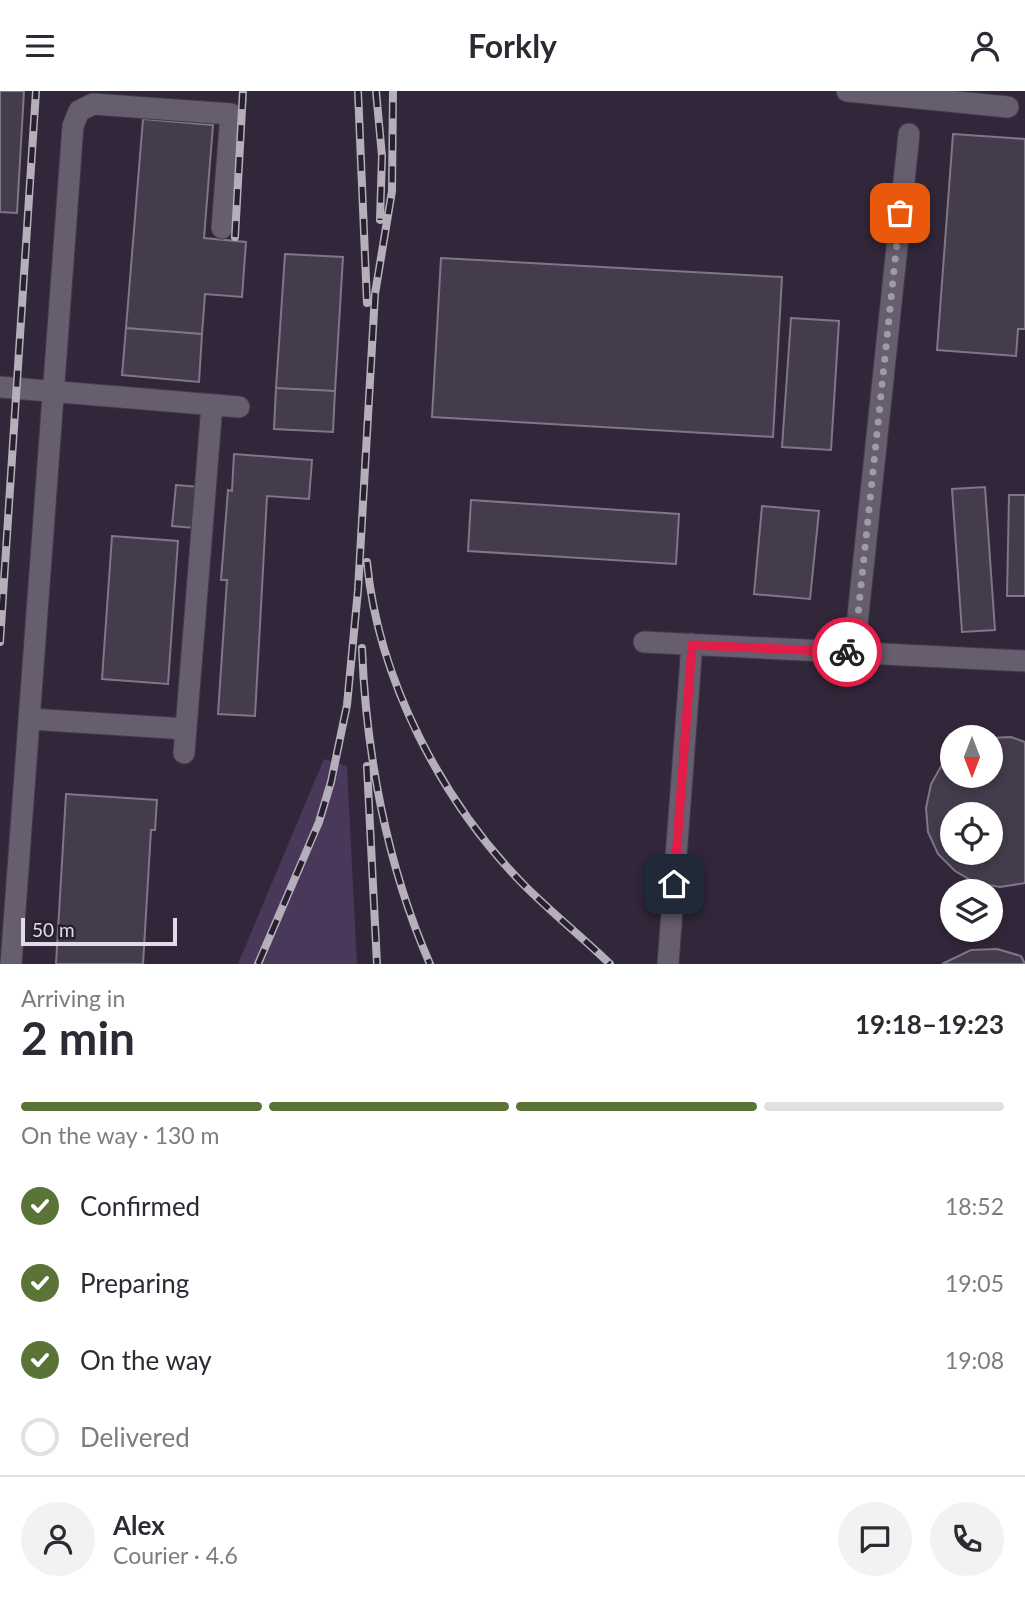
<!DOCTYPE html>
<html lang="en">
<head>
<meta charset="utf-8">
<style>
  :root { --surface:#fff; --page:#f2f2f3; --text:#2b2b33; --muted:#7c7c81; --line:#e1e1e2; --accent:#5a7337 }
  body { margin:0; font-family:Lato,sans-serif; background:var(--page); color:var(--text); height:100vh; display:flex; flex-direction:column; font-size:26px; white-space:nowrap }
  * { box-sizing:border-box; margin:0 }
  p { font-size:23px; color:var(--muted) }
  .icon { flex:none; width:38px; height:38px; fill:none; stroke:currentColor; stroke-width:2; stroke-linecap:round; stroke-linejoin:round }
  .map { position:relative; height:873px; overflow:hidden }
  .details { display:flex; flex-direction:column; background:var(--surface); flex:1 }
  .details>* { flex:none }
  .needle { width:46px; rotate:180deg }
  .tools { position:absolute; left:940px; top:634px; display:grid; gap:14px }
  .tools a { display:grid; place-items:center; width:63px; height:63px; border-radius:50%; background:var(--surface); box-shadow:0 4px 10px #0003; font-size:35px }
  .scale { position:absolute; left:21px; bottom:18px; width:156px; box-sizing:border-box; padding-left:7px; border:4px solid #e0dbe5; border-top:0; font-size:19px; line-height:24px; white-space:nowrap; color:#e0dbe5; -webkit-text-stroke:5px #27202e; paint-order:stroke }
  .pin { position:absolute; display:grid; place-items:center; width:60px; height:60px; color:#fff; margin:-30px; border-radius:14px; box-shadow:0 4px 10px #0006 }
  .courier { position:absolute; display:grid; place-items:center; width:70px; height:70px; margin:-35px; border:5px solid #e11d48; border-radius:50%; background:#fff; color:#222; box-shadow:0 2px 9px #0007 }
  .summary em { font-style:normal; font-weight:700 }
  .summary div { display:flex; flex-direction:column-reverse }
  .summary { display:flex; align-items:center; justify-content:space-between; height:119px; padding:0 21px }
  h1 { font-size:46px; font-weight:700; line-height:52px }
  .bar { display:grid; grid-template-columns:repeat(4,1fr); gap:10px 7px; align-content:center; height:84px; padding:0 21px }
  .bar i { height:9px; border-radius:5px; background:var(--line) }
  .bar .selected { background:var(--accent) }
  .bar p { grid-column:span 4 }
  .line { display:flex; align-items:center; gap:18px; padding:0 21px; border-top:2px solid var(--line) }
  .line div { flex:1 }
  .round { display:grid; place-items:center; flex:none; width:74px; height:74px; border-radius:37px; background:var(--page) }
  ol { padding:0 21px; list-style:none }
  li { display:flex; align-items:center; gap:21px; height:77px }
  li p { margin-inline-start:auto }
  li .icon { padding:7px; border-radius:50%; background:var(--accent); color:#fff; stroke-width:4 }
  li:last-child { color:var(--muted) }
  li i { width:38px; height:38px; border:4px solid var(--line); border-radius:50% }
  header { display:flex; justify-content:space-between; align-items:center; height:91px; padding:0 21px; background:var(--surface); font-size:32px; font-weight:700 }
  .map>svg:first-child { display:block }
  .built { fill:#32273a; fill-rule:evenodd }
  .green { fill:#4a385a }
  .building { fill:#443c4c; stroke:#7f7687; stroke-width:2; fill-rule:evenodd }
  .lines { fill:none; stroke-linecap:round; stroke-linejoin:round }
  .minor-casing { stroke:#423b48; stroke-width:23 }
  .minor { stroke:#665d6e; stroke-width:21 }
  .rail-casing { stroke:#b4afba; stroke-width:8 }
  .rail { stroke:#27202e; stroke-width:5; stroke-dasharray:16; stroke-linecap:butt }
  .done { stroke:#9f9aa5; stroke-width:7; stroke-dasharray:0 12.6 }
  .route { stroke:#e11d48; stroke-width:9 }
</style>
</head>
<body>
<header><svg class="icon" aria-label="menu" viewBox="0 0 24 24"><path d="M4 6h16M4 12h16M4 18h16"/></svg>Forkly<svg class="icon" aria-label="person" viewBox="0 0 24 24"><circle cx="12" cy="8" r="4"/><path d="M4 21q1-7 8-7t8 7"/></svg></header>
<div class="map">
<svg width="1025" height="873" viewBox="0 0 1025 873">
  <rect width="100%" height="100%" fill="#27202e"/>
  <path class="built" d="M 0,0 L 1025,0 L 1025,873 L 0,873 ZM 952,646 L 990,646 L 990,684 L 952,684 ZM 952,723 L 990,723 L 990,761 L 952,761 ZM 952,800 L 990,800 L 990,838 L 952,838 Z"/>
  <path class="green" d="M 324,668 L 347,675 L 357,873 L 238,873 Z"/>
  <path class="building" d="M 0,0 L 24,0 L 17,122 L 0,121 Z
    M 143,28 L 213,34 L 204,147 L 246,151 L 242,206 L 205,203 L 202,243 L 126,237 Z
    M 953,43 L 1025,48 L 1025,238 L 1018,238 L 1016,265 L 937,259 Z
    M 285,163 L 343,166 L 335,300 L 276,297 Z
    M 441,167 L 782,186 L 773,346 L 432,326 Z
    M 791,227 L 839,230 L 831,359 L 782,356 Z
    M 126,237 L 202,243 L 199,291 L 122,284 Z
    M 276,297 L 335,300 L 333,341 L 274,338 Z
    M 234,363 L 312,369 L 309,408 L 267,405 L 255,625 L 218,623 L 227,489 L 221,489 L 228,399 L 232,400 Z
    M 176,394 L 200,396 L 196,437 L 172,435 Z
    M 985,396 L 995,539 L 962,541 L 952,398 Z
    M 1009,404 L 1025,404 L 1025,505 L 1007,505 Z
    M 471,409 L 679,423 L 676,473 L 468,460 Z
    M 762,415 L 819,420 L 810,508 L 754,503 Z
    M 112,445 L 178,450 L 168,593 L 102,588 Z
    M 1011,646 L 1025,651 L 1025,792 L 1000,796 L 976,792 L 955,780 L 938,763 L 928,741 L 926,717 L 931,693 L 943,672 L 952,665 L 952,684 L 990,684 L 990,647 ZM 952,723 L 990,723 L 990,761 L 952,761 Z
    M 66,703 L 157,709 L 155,739 L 151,739 L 143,873 L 56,873 Z
    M 997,858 L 1021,865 L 1025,873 L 942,873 L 971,859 Z"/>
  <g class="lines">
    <g class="minor-casing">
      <path id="minor" d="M 847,0 L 1008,16
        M 0,296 L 239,316
        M 644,551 L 1025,570
        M 854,562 L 909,43
        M 30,628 L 186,638
        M 184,662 L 212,314
        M 11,873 L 73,35 L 79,20 L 93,13 L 231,23 L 222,137
        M 668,873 L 692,553"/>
    </g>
    <use href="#minor" class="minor"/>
    <g class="rail-casing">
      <path id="rail" d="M 358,0 L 367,212
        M 376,0 L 382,65 L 380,129
        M 235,146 L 243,0
        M 367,471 C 378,588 442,711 524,794 C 552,822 582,846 610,873
        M 0,551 L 36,0
        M 362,557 C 366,663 387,775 430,873
        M 367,675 L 377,873
        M 258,873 L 319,731 L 331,691 L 347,614 L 358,499 L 375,203 L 392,100 L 393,0"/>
    </g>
    <use href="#rail" class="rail"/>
  </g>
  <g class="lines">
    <path class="done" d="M 847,561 L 854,562 L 900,122"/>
    <path class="route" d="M 674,793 L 692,554 L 847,561"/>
  </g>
</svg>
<div class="tools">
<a><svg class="needle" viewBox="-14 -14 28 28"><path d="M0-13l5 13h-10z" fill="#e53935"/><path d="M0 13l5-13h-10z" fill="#7c7c81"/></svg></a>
<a><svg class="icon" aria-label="locate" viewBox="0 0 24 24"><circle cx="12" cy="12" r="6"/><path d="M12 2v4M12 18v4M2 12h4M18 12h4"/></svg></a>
<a><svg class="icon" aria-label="layers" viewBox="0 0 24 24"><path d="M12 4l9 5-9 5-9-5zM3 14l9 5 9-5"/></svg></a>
</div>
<div class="scale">50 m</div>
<div class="pin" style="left:900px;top:122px;background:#ea580c"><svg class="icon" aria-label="bag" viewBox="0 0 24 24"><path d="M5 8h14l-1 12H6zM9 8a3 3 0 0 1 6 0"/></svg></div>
<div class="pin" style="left:674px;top:793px;background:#1f2937"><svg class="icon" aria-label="home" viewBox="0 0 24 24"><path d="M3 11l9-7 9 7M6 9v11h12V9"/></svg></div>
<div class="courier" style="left:847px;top:561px"><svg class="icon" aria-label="bike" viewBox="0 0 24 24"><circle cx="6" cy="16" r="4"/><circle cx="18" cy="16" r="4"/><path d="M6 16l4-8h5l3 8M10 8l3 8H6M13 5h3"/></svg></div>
</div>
<section class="details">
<div class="summary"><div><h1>2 min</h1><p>Arriving in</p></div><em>19:18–19:23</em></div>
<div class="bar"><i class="selected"></i><i class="selected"></i><i class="selected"></i><i></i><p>On the way · 130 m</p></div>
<ol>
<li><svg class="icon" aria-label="check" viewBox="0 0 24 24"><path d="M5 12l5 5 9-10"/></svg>Confirmed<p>18:52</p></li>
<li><svg class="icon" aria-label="check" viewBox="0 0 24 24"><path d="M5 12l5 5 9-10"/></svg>Preparing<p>19:05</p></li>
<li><svg class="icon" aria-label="check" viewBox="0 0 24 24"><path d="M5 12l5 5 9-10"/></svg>On the way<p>19:08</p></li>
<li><i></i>Delivered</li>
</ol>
<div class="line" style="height:126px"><a class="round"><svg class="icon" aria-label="person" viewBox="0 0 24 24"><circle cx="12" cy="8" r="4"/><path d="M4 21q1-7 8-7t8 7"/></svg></a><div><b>Alex</b><p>Courier · 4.6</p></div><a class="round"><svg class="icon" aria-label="chat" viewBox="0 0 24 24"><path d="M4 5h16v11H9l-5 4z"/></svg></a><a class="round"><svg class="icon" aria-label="phone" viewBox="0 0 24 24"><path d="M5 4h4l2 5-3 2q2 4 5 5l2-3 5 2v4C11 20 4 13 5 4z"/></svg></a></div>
</section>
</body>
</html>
